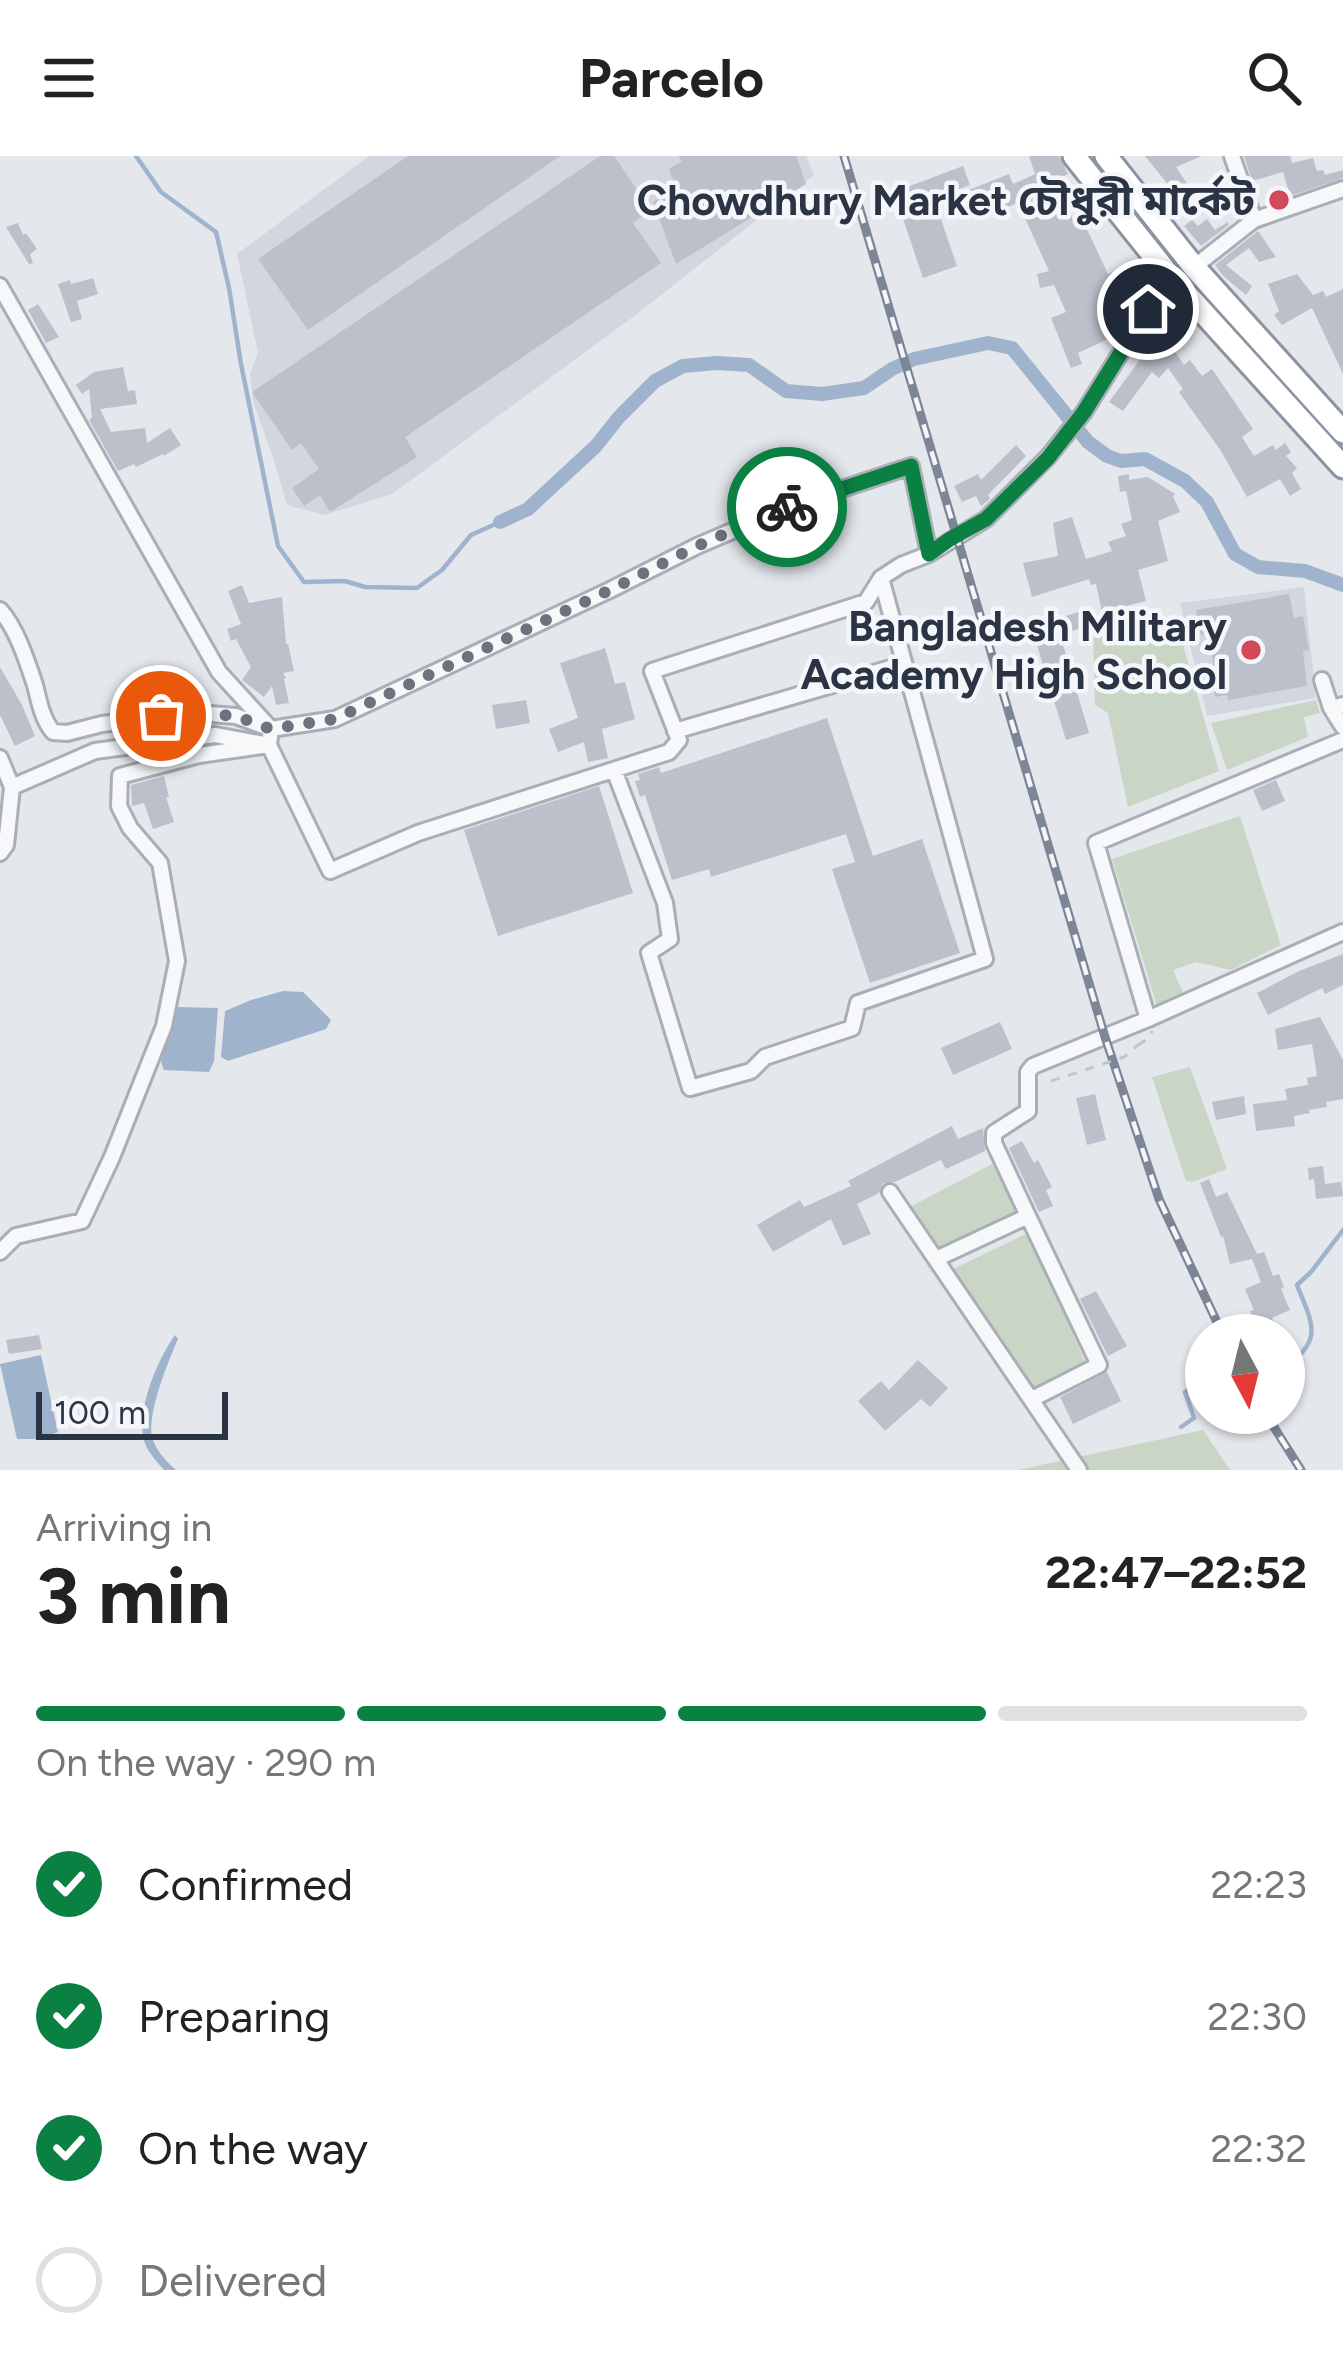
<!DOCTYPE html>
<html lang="en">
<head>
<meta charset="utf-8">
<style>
  :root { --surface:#fff; --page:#f6f6f6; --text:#222; --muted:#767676; --line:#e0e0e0; --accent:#0b8043 }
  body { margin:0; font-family:Figtree,"Noto Sans Bengali",sans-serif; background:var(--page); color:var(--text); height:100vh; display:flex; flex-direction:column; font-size:45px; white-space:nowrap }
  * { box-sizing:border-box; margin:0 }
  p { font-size:39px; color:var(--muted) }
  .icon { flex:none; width:66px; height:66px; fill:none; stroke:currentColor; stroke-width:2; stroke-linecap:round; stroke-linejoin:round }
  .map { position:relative; height:1314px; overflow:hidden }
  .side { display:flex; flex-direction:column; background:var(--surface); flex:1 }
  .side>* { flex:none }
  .needle { width:78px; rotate:173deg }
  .tools { position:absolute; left:1185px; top:1158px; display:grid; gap:24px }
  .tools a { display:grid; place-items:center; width:120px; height:120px; border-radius:50%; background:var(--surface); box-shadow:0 3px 9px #0004; font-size:60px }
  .scale { position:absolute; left:36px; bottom:30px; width:192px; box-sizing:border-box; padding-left:12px; border:6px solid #2b3445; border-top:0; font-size:33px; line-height:42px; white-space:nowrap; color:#2b3445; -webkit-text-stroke:9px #f4f6f9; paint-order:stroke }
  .pin { position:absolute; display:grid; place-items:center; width:102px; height:102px; color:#fff; margin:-51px; border:6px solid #fff; border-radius:50%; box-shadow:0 3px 12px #0007 }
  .courier { position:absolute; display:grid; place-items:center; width:120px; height:120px; margin:-60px; border:9px solid #0b8043; border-radius:50%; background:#fff; color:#222; box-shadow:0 3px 15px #0007 }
  .head em { font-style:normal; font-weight:700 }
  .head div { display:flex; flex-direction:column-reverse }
  .head { display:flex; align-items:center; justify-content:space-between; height:204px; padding:0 36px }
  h1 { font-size:78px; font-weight:700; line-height:90px }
  .bar { display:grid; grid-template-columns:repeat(4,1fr); gap:18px 12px; align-content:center; height:144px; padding:0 36px }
  .bar i { height:15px; border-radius:9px; background:var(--line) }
  .bar .active { background:var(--accent) }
  .bar p { grid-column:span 4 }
  ol { padding:0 36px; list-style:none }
  li { display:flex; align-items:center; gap:36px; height:132px }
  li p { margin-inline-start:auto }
  li .icon { padding:12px; border-radius:50%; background:var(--accent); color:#fff; stroke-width:4 }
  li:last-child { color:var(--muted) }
  li i { width:66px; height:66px; border:6px solid var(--line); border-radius:50% }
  header { display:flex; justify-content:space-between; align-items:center; height:156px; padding:0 36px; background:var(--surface); font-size:54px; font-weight:700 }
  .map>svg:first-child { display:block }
  .built { fill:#d2d6de }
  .green { fill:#c9d6c5 }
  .water { fill:#9fb4cc }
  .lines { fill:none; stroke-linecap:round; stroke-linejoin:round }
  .stream { stroke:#9fb4cc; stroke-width:4.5 }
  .canal { stroke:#9fb4cc; stroke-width:14 }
  .building { fill:#bbc0ca }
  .minor-casing { stroke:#a9aeb7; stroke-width:20 }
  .highway-casing { stroke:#8b94a3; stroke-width:27 }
  .path { stroke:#c2c5cb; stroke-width:3; stroke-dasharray:9 9; stroke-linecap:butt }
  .minor { stroke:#f7f8fa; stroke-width:14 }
  .highway { stroke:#fff; stroke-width:21 }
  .rail-casing { stroke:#7d8696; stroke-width:9 }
  .rail { stroke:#f4f6f9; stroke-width:4.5; stroke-dasharray:14; stroke-linecap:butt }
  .path-bridge { stroke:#c2c5cb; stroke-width:3; stroke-dasharray:9 9; stroke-linecap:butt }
  .done { stroke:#6c737f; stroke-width:12; stroke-dasharray:0 21.6 }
  .route { stroke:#0b8043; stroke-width:15 }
  .poi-dot { fill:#d1495b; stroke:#f4f6f9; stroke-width:4.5 }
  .labels { text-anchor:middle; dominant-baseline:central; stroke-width:9; stroke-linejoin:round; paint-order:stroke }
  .poi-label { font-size:42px; font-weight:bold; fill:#2b3445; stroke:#f4f6f9; text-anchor:end }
</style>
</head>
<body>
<header><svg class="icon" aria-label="menu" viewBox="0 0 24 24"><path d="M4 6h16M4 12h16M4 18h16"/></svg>Parcelo<svg class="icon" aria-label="search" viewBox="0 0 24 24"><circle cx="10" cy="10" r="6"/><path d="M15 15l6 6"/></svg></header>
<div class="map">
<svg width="1343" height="1314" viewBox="0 0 1343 1314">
  <rect width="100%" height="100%" fill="#e4e7ec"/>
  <path class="built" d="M 369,0 L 806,0 L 814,19 L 633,161 L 392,338 L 324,359 L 287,349 L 273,301 L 253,246 L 250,218 L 258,197 L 237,98 Z
    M 1304,431 L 1316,542 L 1207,560 L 1180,447 Z"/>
  <path class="green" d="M 1177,468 L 1219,615 L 1128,651 L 1108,557 L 1095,549 L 1093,480 Z
    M 1316,544 L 1320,557 L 1304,561 L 1308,581 L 1227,614 L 1211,567 Z
    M 1240,660 L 1281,789 L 1231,814 L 1196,806 L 1173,814 L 1183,836 L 1157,850 L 1112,703 Z
    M 1190,911 L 1227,1013 L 1192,1026 L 1186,1025 L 1152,921 Z
    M 992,1008 L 1018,1056 L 940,1095 L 910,1051 Z
    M 1028,1077 L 1087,1210 L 1037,1236 L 951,1114 Z
    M 1203,1274 L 1230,1314 L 1018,1314 Z"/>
  <path class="water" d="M 283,835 L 303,836 L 331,864 L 326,873 L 228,905 L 221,901 L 225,855 L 251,844 Z
    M 177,851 L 218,852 L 214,905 L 209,916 L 164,914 L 161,906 Z
    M 175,1179 L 178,1183 C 168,1206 147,1257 152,1281 C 156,1295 166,1305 176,1314 L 164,1314 C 158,1307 150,1298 146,1290 C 133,1260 157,1204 175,1179 Z
    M 41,1199 L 58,1276 L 40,1283 L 17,1283 L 0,1208 Z"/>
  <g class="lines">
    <path class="stream" d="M 136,0 L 161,36 L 216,76 L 229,132 L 241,208 L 278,390 L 304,426 L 345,425 L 365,431 L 417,432 L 442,414 L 471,379 L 500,366
      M 1284,1212 C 1325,1184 1312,1167 1297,1129 L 1311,1116 L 1343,1074
      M 1181,1271 L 1194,1262 L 1185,1236 L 1198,1227 L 1206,1228"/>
    <path class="canal" d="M 500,366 L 528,353 L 596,290 L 619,261 L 655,225 L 683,210 L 716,207 L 749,209 L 786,235 L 822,238 L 864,232 L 892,213 L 914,203 L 988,187 L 1012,192 L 1088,286 L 1107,300 L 1121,305 L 1145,303 L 1185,325 L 1207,346 L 1235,398 L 1258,411 L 1305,415 L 1343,429"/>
  </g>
  <path class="building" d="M 408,0 L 560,0 L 308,174 L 258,103 Z
    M 600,0 L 614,0 L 651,54 L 633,67 L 661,107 L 405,281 L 417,301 L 330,356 L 320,339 L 304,350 L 292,332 L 319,313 L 301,287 L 292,294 L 252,236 Z
    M 678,0 L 796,0 L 806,28 L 676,108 L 653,46 L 676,32 L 669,13 L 682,5 Z
    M 1029,0 L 1059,0 L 1068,18 L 1045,29 L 1048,36 L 1032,43 L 1041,64 L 1068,52 L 1077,72 L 1085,69 L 1108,118 L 1126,110 L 1134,127 L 1116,135 L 1129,162 L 1124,171 L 1106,179 L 1108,183 L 1078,197 L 1082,208 L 1071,212 L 1051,162 L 1066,156 L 1054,129 L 1040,132 L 1037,118 L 1049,115 L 1018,47 L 975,63 L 964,36 L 1009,18 L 1013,28 L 1035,18 Z
    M 1145,0 L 1202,0 L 1176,11 L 1194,38 L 1183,47 Z
    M 1244,0 L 1290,0 L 1292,7 L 1313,2 L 1317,15 L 1323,14 L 1325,19 L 1343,14 L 1343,22 L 1290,40 L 1283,16 L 1252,25 Z
    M 963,10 L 970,29 L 934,43 L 957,110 L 923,122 L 894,36 Z
    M 1207,63 L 1215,74 L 1228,66 L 1229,69 L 1201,90 L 1184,70 L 1192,64 L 1198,70 Z
    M 18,67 L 23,79 L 26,77 L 37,93 L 30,98 L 33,107 L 29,108 L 6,71 Z
    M 1258,75 L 1276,101 L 1259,106 L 1249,92 L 1226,109 L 1252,130 L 1246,139 L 1223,120 L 1215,109 Z
    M 1297,118 L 1313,139 L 1323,135 L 1326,141 L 1343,133 L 1343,218 L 1312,152 L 1282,169 L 1274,159 L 1279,155 L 1268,128 Z
    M 93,122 L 98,138 L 77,145 L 82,163 L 71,166 L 58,128 L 70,124 L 71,128 Z
    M 38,148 L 59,181 L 46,187 L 28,154 Z
    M 1150,190 L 1166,201 L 1175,196 L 1184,209 L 1190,204 L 1202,220 L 1212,213 L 1253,273 L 1242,281 L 1254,300 L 1273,289 L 1276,294 L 1285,287 L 1291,296 L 1286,300 L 1297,312 L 1292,317 L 1301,333 L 1290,340 L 1280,323 L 1247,341 L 1221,295 L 1179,236 L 1183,233 L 1168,212 L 1159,222 L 1152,216 L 1123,255 L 1109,246 Z
    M 123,211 L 128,235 L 135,234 L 137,248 L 100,253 L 111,276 L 145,272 L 147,287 L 170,272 L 181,289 L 164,300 L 163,298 L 136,311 L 134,308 L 118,315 L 89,264 L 92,262 L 89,233 L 82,238 L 76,229 L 94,216 Z
    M 1016,289 L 1026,300 L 988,339 L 990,343 L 981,350 L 976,340 L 962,346 L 954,330 L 978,318 L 981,324 Z
    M 1129,318 L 1129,324 L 1148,321 L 1175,338 L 1173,340 L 1180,356 L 1158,365 L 1168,405 L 1138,414 L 1146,445 L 1102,456 L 1096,428 L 1091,429 L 1089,423 L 1032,441 L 1023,407 L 1058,400 L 1053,367 L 1072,361 L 1086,403 L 1112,395 L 1108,386 L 1126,380 L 1121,368 L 1132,364 L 1126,335 L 1120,336 L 1118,320 Z
    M 242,429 L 249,447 L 282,441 L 286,488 L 288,488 L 294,515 L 283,517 L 286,522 L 284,523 L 289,547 L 276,549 L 272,530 L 264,541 L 242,524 L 251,511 L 236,483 L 231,485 L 227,473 L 241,468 L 228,435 Z
    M 1289,438 L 1294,462 L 1303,460 L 1309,494 L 1303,495 L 1307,530 L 1228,544 L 1227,539 L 1215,541 L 1212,523 L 1216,522 L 1208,478 L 1201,479 L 1196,454 Z
    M 1079,456 L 1084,471 L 1060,479 L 1089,577 L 1066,584 L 1031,470 Z
    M 605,492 L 615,528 L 625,526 L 635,563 L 602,573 L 608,602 L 588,606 L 584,586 L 558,596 L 549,573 L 578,562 L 560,507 Z
    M 0,511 L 22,549 L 35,580 L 15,590 L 0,559 Z
    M 526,544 L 530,567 L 496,573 L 492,549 Z
    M 827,562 L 873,700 L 922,683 L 960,797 L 870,827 L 832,713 L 855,706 L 846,678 L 711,721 L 709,713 L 672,724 L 645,639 L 640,641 L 635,625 L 640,624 L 638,618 L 659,611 L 661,617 Z
    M 164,620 L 169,641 L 166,641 L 174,666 L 153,673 L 144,647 L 132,650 L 131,629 Z
    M 1276,624 L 1285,645 L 1262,655 L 1253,634 Z
    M 599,630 L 633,737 L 498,780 L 464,674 Z
    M 1343,798 L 1343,829 L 1325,838 L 1322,832 L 1268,859 L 1257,837 L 1299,815 Z
    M 1320,861 L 1343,904 L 1343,943 L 1326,946 L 1327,951 L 1309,954 L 1310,957 L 1294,960 L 1295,970 L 1256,975 L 1253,948 L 1287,944 L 1285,933 L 1308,929 L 1307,922 L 1317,920 L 1312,888 L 1278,894 L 1275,873 Z
    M 1000,866 L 1012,893 L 953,919 L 941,892 Z
    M 1095,938 L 1106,984 L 1087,989 L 1076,942 Z
    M 1244,940 L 1246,958 L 1216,964 L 1212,946 Z
    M 952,970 L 958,983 L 983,972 L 985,995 L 946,1013 L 941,1004 L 895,1026 L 883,1027 L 879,1037 L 857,1048 L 871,1078 L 843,1090 L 831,1063 L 773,1096 L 757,1069 L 800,1044 L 804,1051 L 851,1030 L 848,1025 Z
    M 1022,985 L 1034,1007 L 1038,1004 L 1052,1031 L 1046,1034 L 1053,1050 L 1039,1056 L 1009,992 Z
    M 1323,1010 L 1325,1028 L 1341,1026 L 1343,1040 L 1316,1043 L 1314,1023 L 1309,1024 L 1308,1012 Z
    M 1209,1023 L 1216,1041 L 1227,1036 L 1257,1098 L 1264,1096 L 1273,1120 L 1279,1118 L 1284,1131 L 1281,1133 L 1290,1154 L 1272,1162 L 1280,1179 L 1261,1179 L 1250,1155 L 1254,1154 L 1245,1133 L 1261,1126 L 1252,1103 L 1230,1108 L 1223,1080 L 1221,1081 L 1200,1027 Z
    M 1096,1135 L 1127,1190 L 1108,1200 L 1080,1143 Z
    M 39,1179 L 42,1193 L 9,1198 L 6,1184 Z
    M 918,1204 L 948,1232 L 930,1251 L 921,1243 L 885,1275 L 858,1245 L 881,1225 L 889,1234 Z
    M 1107,1216 L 1121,1245 L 1073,1268 L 1060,1241 Z"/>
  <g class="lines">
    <g class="minor-casing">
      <path id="minor" d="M 1232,0 L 1254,64
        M 1194,111 L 1254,64 L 1343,33
        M 0,130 L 219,516 L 271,573
        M 0,454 C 17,473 27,505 35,529 C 39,545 42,563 53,576 L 67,577 L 102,568 L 197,557 L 236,560 L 266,571
        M 1322,524 L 1331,552 L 1343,549
        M 1331,552 L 1343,571
        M 675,575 L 904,508
        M 0,602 L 12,631 L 6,689 L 0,697
        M 614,614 L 665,747 L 670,783 L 649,797 L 690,932 L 751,915 L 765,901 L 852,872 L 858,847 L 985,803 L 881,422 L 901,409 L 929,398
        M 12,631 L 95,595 L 215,579 L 269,589 L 330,715 L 418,677 L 669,596 L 679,584 L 652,515 L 866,446 L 881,422
        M 1148,863 L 1096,687 L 1343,584
        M 890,1036 L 1079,1314
        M 1028,1060 L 1099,1209 L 1032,1243
        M 0,1096 L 16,1080 L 82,1065 L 112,1001 L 164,870 L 177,805 L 160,707 L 130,672 L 119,650 L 120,620 L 199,599 L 269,589 L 271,573 L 335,563 L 610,434 L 697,390 L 788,351 L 911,310 L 929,398 L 986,363 L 1048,301 L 1084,256 L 1169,119
        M 936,1103 L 1028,1060 L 994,987 L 994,977 L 1028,955 L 1028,916 L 1033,910 L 1148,863 L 1343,776"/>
    </g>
    <g class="highway-casing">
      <path id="highway" d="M 1074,0 L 1169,119 L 1343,311
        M 1106,0 L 1194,111 L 1343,276"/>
    </g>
    <path class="path" d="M 1138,889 L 1149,882 L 1152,875"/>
    <use href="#minor" class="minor"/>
    <use href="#highway" class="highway"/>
    <g class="rail-casing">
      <path id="rail" d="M 844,0 L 1105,881 L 1159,1043 L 1223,1179
        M 1265,1257 L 1301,1314"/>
    </g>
    <use href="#rail" class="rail"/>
    <path class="path-bridge" d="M 1051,925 L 1124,901 L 1138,889"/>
  </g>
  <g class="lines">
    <path class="done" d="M 161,560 L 197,557 L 236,560 L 271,573 L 335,563 L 610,434 L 697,390 L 787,351"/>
    <path class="route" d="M 787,351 L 911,310 L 929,398 L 950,383 L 986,363 L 1048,302 L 1084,256 L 1148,153"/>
  </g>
  <g class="poi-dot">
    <circle cx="1279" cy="44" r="12"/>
    <circle cx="1251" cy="494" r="12"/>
  </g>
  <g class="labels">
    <g class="poi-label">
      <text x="1255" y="44">Chowdhury Market চৌধুরী মার্কেট</text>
      <text x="1227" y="470">Bangladesh Military<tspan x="1227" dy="48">Academy High School</tspan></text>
    </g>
  </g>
</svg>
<div class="tools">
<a><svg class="needle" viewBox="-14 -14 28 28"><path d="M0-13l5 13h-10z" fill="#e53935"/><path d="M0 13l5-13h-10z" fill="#767676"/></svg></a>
</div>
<div class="scale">100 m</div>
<div class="pin" style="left:161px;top:560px;background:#ea580c"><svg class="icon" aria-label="bag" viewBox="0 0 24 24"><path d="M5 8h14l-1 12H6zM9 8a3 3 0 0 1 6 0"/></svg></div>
<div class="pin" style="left:1148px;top:153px;background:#1f2937"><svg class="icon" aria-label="home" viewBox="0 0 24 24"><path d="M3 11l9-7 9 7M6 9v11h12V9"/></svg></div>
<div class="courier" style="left:787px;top:351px"><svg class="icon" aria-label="bike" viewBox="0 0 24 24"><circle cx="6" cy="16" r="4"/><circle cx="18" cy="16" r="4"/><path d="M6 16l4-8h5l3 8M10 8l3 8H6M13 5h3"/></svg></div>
</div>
<section class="side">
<div class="head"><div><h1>3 min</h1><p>Arriving in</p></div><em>22:47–22:52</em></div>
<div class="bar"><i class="active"></i><i class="active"></i><i class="active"></i><i></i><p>On the way · 290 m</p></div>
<ol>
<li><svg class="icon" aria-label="check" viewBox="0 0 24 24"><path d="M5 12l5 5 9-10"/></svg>Confirmed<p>22:23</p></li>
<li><svg class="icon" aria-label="check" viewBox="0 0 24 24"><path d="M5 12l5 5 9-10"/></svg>Preparing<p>22:30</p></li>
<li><svg class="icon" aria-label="check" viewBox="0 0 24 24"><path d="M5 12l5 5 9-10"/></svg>On the way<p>22:32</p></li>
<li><i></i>Delivered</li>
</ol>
</section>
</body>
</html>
